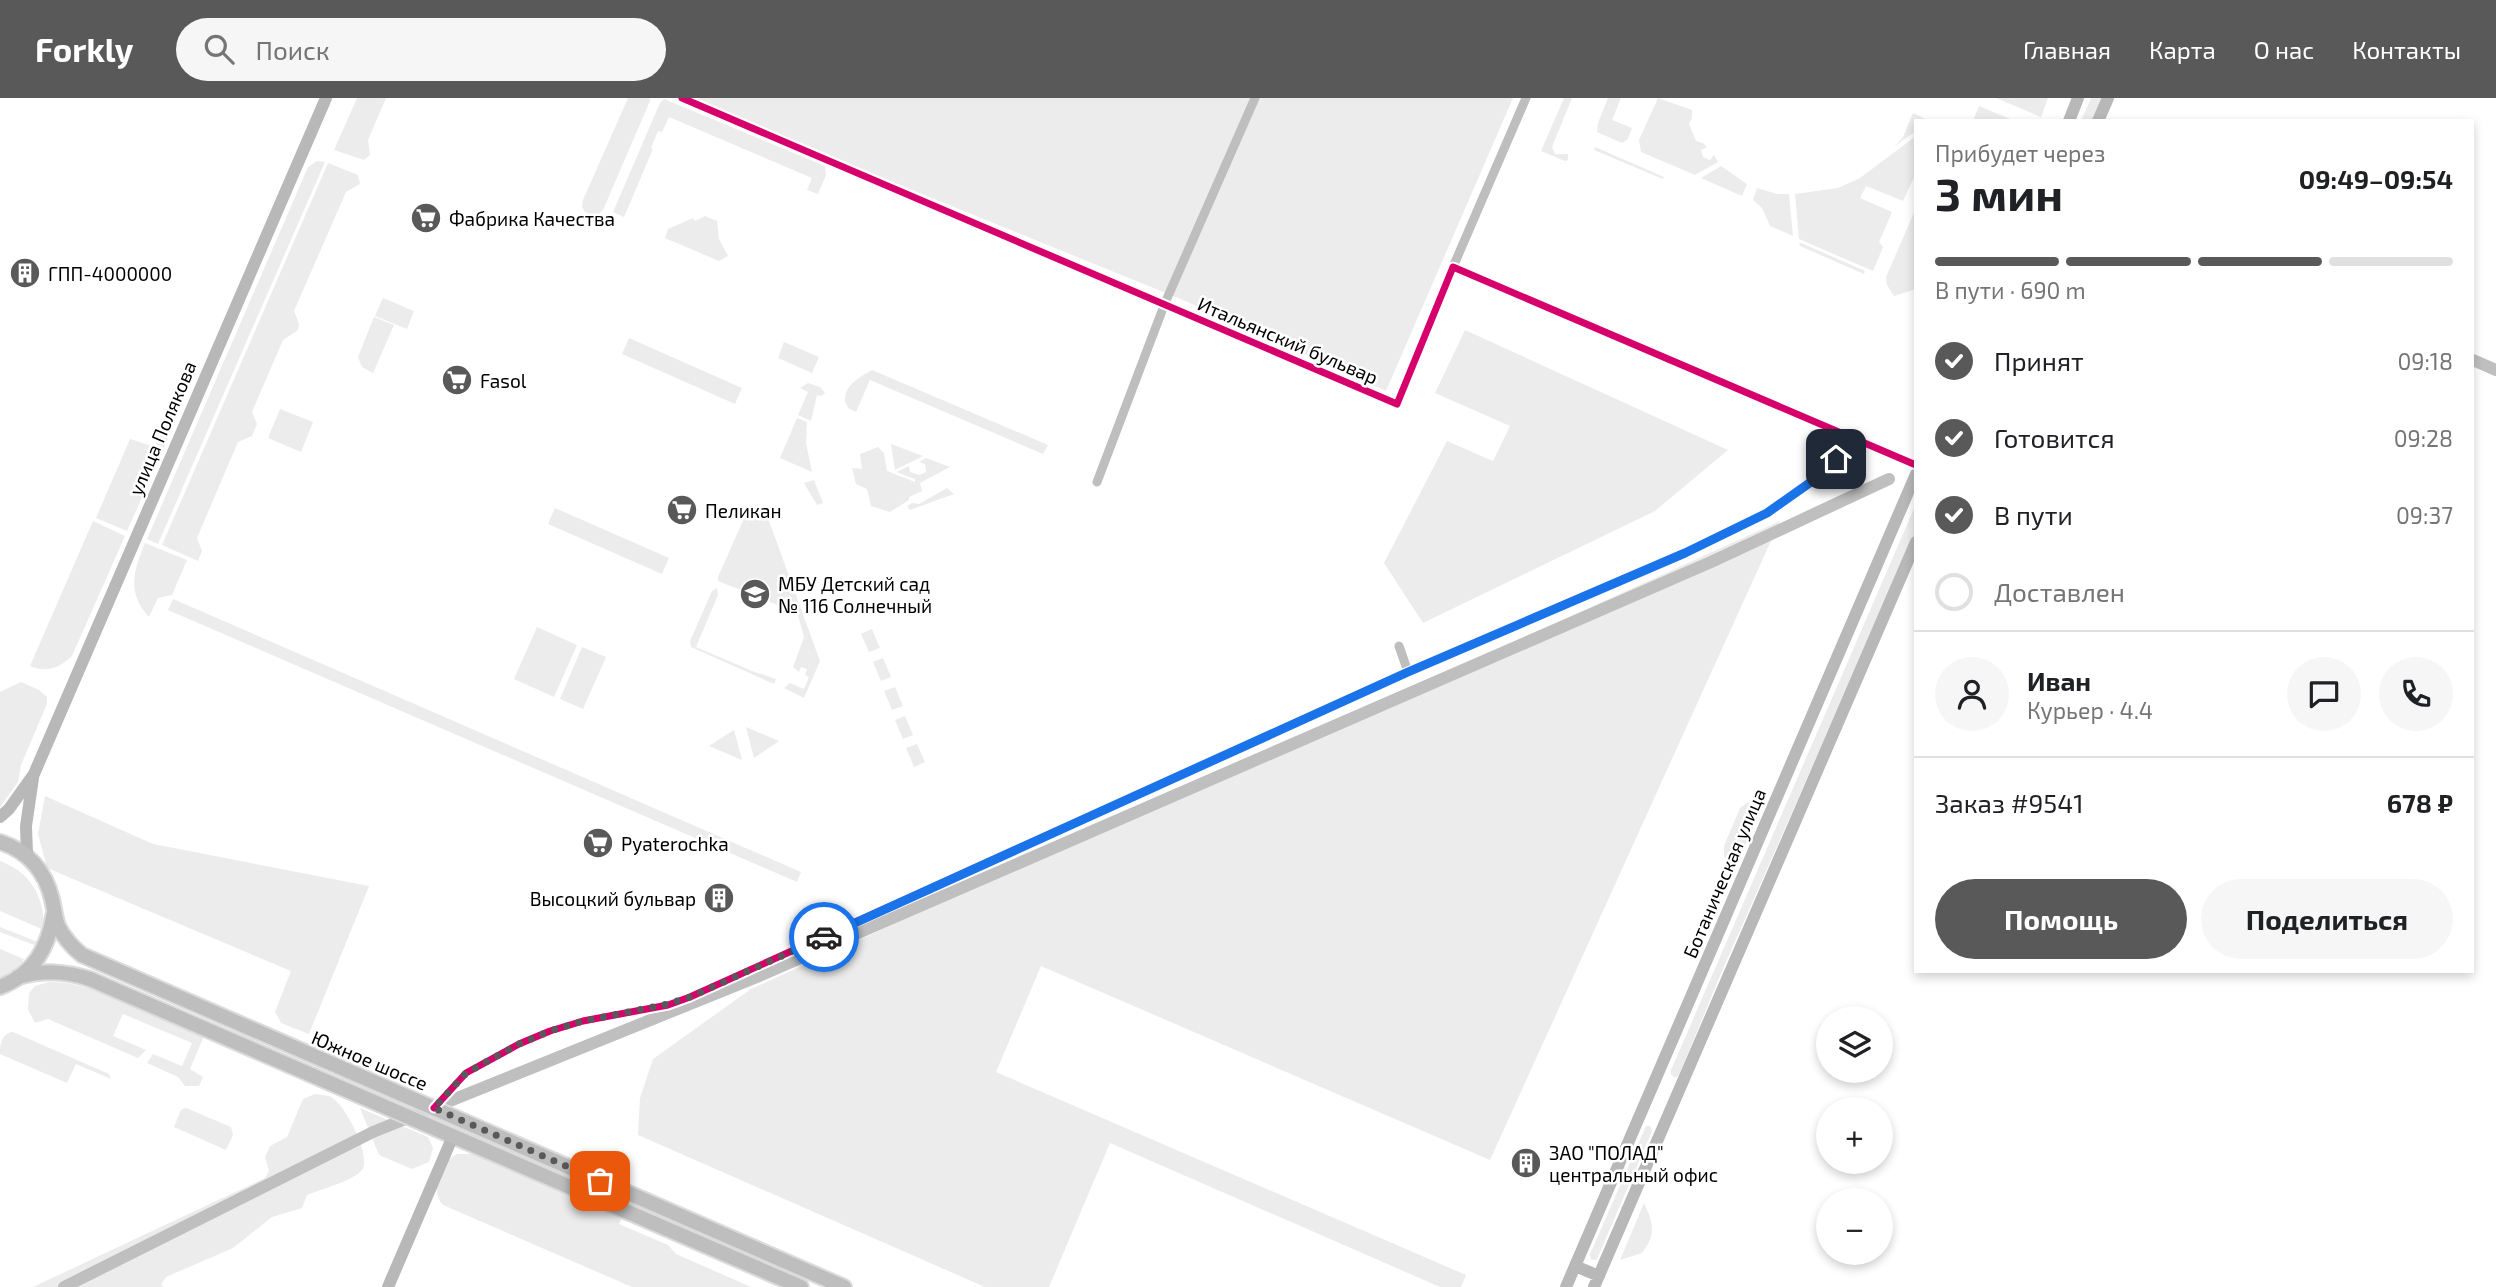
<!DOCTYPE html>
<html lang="ru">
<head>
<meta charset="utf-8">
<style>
  :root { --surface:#fff; --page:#f6f6f6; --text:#202124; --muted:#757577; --line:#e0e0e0; --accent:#595959 }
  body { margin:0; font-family:"Exo 2",sans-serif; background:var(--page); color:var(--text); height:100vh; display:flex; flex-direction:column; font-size:26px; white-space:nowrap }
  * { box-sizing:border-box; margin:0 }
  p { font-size:23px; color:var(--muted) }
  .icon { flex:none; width:38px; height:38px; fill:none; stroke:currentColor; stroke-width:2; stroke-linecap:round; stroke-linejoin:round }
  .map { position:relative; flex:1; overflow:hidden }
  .panel { position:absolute; left:1914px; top:21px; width:560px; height:854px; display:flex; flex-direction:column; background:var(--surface); border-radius:0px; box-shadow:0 4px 10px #0003 }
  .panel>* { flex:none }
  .controls { position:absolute; left:1816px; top:908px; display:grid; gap:14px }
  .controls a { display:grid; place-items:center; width:77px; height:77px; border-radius:50%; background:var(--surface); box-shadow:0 4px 10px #0003; font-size:35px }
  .pin { position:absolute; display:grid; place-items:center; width:60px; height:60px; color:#fff; margin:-30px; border-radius:14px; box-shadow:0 4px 10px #0006 }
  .courier { position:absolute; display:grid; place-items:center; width:70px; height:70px; margin:-35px; border:5px solid #1a73e8; border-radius:50%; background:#fff; color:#222; box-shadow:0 2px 9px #0007 }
  .overview em { font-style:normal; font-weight:700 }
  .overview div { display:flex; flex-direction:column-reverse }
  .overview { display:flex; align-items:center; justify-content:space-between; height:119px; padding:0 21px }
  h1 { font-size:46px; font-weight:700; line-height:52px }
  .bar { display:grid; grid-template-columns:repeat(4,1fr); gap:10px 7px; align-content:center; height:84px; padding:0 21px }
  .bar i { height:9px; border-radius:5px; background:var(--line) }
  .bar .on { background:var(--accent) }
  .bar p { grid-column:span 4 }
  .line { display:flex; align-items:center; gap:18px; padding:0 21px; border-top:2px solid var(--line) }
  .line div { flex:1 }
  .round { display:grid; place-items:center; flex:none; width:74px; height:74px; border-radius:37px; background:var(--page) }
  ol { padding:0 21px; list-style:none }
  li { display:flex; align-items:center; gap:21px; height:77px }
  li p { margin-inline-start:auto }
  li .icon { padding:7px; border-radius:50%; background:var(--accent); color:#fff; stroke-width:4 }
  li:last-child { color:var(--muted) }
  li i { width:38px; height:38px; border:4px solid var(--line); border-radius:50% }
  .primary-button { display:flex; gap:14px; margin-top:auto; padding:14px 21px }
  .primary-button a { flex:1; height:80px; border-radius:42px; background:var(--accent); color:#fff; font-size:28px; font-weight:700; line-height:80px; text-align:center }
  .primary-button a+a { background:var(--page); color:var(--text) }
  header { display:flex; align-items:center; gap:42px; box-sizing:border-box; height:98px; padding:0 35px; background:var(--accent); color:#fff }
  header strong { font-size:33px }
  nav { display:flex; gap:38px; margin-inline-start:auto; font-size:24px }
  .search { width:490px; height:63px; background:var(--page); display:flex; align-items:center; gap:18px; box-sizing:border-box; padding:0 24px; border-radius:38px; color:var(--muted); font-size:26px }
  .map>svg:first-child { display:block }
  .green { fill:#ececec }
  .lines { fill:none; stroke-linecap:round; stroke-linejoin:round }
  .canal { stroke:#bfbfbf; stroke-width:12 }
  .primary-casing { stroke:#dbdbdb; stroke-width:18 }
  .street { stroke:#bebebe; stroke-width:9 }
  .secondary { stroke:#b8b8b8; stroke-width:12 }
  .primary { stroke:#bebebe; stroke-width:14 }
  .cycleway-casing { stroke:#fff; stroke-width:11 }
  .cycleway { stroke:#d6006c; stroke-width:7 }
  .done { stroke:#595959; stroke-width:7; stroke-dasharray:0 12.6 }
  .route { stroke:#1a73e8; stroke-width:9 }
  .labels { text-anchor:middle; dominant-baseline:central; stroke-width:5; stroke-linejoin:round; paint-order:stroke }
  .poi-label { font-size:19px; fill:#000; stroke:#fff; text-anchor:start }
  .street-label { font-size:19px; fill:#000; stroke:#fff }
</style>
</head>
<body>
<header>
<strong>Forkly</strong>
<div class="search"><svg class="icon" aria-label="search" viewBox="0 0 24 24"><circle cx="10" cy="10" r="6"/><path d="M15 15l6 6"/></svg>Поиск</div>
<nav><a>Главная</a><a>Карта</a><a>О нас</a><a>Контакты</a></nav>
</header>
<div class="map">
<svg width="2496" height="1189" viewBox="0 0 2496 1189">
  <rect width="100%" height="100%" fill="#fff"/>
  <path class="green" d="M 357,0 L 386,0 L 368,42 L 370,57 L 364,62 L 334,52 Z
    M 628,0 L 650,0 L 650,3 L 603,112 L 596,118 L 585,114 L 582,109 L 583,102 Z
    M 696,0 L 1513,0 L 1386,293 L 1183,202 L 900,87 Z
    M 1564,0 L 1572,0 L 1552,49 L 1555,56 L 1568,56 L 1568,62 L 1565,63 L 1541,53 Z
    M 1608,0 L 1621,0 L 1612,22 L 1632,30 L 1628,41 L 1622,45 L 1597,34 L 1598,25 Z
    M 1658,0 L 1692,12 L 1692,20 L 1689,26 L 1696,43 L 1703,45 L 1707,49 L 1701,52 L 1703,59 L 1710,62 L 1714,57 L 1718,64 L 1695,77 L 1641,54 L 1639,42 Z
    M 1996,0 L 2048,0 L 2041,19 Z
    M 2091,0 L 2102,0 L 2093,23 L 2081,23 Z
    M 664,1 L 825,68 L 826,77 L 818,96 L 807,92 L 812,80 L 669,19 L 662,34 L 658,33 L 651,50 L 653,51 L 624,119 L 613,114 L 660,5 Z
    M 1979,8 L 2015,23 L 1973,23 Z
    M 1913,15 L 1930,23 L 1916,23 L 1916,33 L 1895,48 L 1903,39 Z
    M 1916,38 L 1916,75 L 1903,103 L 1866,88 L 1860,100 L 1892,114 L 1879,144 L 1883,149 L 1873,173 L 1799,141 L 1795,96 L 1838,90 L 1860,80 Z
    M 1595,49 L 1664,79 L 1663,81 L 1594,52 Z
    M 317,63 L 325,64 L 158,446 L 147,441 L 308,69 Z
    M 328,65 L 358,77 L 360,86 L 346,94 L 294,213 L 299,226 L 298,232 L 283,242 L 252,314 L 257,326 L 252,338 L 238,344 L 197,440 L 202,453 L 198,463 L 162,447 Z
    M 1721,68 L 1747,86 L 1742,98 L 1701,80 Z
    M 1757,90 L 1777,96 L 1789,96 L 1793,138 L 1770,128 L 1762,110 L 1753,102 Z
    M 1916,110 L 1916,191 L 1894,198 L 1887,187 L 1886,179 Z
    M 705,118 L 717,123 L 719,141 L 728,158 L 719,163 L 665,140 L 668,131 L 693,120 L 695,123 Z
    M 1799,144 L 1865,173 L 1864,176 L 1800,148 Z
    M 383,200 L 414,213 L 407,231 L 375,218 Z
    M 374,219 L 394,227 L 373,275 L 362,269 L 358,259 Z
    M 1465,232 L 1728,352 L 1655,413 L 1423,525 L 1384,465 L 1447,343 L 1493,363 L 1510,328 L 1435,295 Z
    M 629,240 L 742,290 L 735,306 L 622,256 Z
    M 784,244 L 819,259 L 812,275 L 778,260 Z
    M 872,272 L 1048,347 L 1043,356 L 870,282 L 856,314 L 848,310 L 845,303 C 844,287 859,280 872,272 Z
    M 808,285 L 820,289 L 825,295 L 821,298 L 817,297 L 811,323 L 798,317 L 808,294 L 800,290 Z
    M 280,311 L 313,324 L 301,354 L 268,340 Z
    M 797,320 L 807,324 L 806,345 L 812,374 L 780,360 Z
    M 167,324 L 174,327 L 127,433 L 96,420 L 130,341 L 155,349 Z
    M 891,346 L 923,358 L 895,372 Z
    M 878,349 L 884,355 L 887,373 L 915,384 L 915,381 L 896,374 L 909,368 L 910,374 L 919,377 L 926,374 L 925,366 L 919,364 L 926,360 L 950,369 L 920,385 L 922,393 L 909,399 L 909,402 L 890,414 L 871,408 L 867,391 L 856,386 L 852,370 L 862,371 L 860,356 Z
    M 814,382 L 823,405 L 817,407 L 804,385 Z
    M 947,390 L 954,396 L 910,412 L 907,408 L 912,405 L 919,406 Z
    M 1916,406 L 1916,433 L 1722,873 L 1679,977 L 1675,980 L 1671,976 L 1671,972 Z
    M 758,407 L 765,412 L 820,563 L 804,600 L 784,590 L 790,585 L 804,591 L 809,579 L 805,577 L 807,571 L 801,569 L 799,574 L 793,569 L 804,539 L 798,517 L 793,514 L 795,509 L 787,505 L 785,510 L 718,483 L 718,479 L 749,409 Z
    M 555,410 L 669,460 L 662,476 L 548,426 Z
    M 93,423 L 125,438 L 72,558 C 59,570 47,575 30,568 Z
    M 1780,423 L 1490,1062 L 1041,868 L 996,974 L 1466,1177 L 1461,1189 L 1440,1189 L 1110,1045 L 1049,1189 L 985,1189 L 638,1037 L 640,1000 L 653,961 L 751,891 Z
    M 145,445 L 187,462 L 172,497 L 158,500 L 149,519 C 126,494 134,472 145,445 Z
    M 717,490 L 718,497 L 696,549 L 752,573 L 776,581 L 774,586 L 691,549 L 690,543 L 712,493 Z
    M 173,501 L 801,774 L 797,784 L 168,512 Z
    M 537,529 L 577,547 L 554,599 L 514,581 Z
    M 872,531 L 880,550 L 869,554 L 861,536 Z
    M 582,549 L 606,559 L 583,611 L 560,601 Z
    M 883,560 L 891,579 L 881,583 L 873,564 Z
    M 21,584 L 39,592 L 47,599 L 47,606 L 21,667 L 18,684 L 0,709 L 0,594 Z
    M 895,589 L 903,608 L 892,612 L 884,593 Z
    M 905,618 L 913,637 L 903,641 L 895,622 Z
    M 746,629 L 779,643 L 754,660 Z
    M 734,632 L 742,662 L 709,648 Z
    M 917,646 L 925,664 L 914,669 L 906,650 Z
    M 45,698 L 153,746 L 369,788 L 309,936 L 281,925 L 275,914 L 291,873 L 47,770 L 38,736 Z
    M 1764,704 L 1735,773 L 1724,758 L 1724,748 L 1740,710 L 1747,705 Z
    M 0,763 C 31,774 45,800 44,832 L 0,813 Z
    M 0,829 L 38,844 L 37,848 L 0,834 Z
    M 0,851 L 24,861 L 19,869 L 0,880 Z
    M 49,884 C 95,883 161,920 204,938 L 190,971 L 203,979 L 199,988 L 185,988 L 178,979 L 147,965 L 153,956 L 182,968 L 192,945 L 123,916 L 113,938 L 146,952 L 138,960 L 48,921 L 35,925 L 28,912 L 29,895 L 35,888 Z
    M 13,934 L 109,976 L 111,981 L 76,966 L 67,985 L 0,956 C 0,946 2,935 13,934 Z
    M 315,996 C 320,997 327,997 331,999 C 345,1006 372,1058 362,1072 C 355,1082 319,1092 307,1097 L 302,1110 L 272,1119 L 233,1150 L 166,1179 L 161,1187 L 164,1189 L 33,1189 L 265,1080 L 269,1073 L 265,1059 L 270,1048 L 287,1039 L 303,1001 Z
    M 186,1010 L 231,1029 L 233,1037 L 226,1052 L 174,1029 L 181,1012 Z
    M 360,1010 L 428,1039 L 433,1050 L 429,1064 L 412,1071 L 379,1057 Z
    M 1646,1028 L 1650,1028 L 1652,1033 L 1598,1159 L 1596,1162 L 1591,1162 L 1590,1156 Z
    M 457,1056 L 472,1056 L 621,1121 L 619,1126 L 668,1147 L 676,1156 L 751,1189 L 632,1189 L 443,1107 C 429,1093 441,1064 457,1056 Z
    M 1644,1105 C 1654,1126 1656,1136 1642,1155 L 1620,1162 Z"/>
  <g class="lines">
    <path class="canal" d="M 2473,262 L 2496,272
      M 64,1189 L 373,1034 L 757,879 L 1711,464 L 1889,381"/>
    <g class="primary-casing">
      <path id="primary" d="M 0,744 C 28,753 45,773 52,801 C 54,810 55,819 58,828 C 64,840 72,849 82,857 L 844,1189
        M 18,879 C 44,872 64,873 90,881 L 801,1189
        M 0,889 C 34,876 48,850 54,815"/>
    </g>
    <path class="street" d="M 682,0 L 1397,306 L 1453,169 L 1916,367
      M 1453,169 L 1526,0
      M 1097,384 L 1165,205 L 1255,0
      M 1399,548 L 1408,574
      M 434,1010 L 466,975 L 519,946 L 550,933 L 583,923 L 668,907 L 690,899 L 1408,574 L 1685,455 L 1767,415 L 1818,379 L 1854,342"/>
    <path class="secondary" d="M 2069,23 L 2078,0
      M 2098,23 L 2108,0
      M 0,719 L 9,711 L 34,676 L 326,0
      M 27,756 L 26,728 L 33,680
      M 1575,1168 L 1599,1178
      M 388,1189 L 453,1038
      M 1566,1189 L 1916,376
      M 1594,1189 L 1916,444"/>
    <use href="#primary" class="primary"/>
    <g class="cycleway-casing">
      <path id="cycleway" d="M 682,0 L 1397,306 L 1453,169 L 1916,367
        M 434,1010 L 466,975 L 519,946 L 550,933 L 583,923 L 668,907 L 690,899 L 1408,574 L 1685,455 L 1767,415 L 1818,379 L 1854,342"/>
    </g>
    <use href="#cycleway" class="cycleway"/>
  </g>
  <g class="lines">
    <path class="done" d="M 600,1083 L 434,1010 L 466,975 L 519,946 L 550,933 L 583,923 L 667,906 L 690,899 L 824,839"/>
    <path class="route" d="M 824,839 L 1408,574 L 1685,455 L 1767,415 L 1818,379 L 1836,361"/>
  </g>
  <defs>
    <g id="supermarket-disc" transform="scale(1.575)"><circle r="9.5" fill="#595959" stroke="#fff"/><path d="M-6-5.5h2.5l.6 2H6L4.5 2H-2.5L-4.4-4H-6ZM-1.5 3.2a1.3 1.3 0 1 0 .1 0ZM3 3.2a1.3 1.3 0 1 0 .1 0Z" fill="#fff"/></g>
    <g id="building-disc" transform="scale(1.575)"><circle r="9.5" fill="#595959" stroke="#fff"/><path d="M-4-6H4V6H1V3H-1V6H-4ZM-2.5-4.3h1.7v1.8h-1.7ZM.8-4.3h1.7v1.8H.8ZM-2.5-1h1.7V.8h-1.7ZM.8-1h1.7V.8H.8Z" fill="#fff"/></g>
    <g id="school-disc" transform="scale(1.575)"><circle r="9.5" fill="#595959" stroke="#fff"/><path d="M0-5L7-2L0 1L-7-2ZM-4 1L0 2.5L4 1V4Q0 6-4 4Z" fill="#fff"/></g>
  </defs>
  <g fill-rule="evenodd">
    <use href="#supermarket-disc" x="426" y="120"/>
    <use href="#building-disc" x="25" y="175"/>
    <use href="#supermarket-disc" x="457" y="282"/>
    <use href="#supermarket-disc" x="682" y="412"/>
    <use href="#school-disc" x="755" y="496"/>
    <use href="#supermarket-disc" x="598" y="745"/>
    <use href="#building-disc" x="719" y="800"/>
    <use href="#building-disc" x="1526" y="1065"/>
  </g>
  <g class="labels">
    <g class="poi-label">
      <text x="449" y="120">Фабрика Качества</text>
      <text x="48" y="175">ГПП-4000000</text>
      <text x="480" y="282">Fasol</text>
      <text x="705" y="412">Пеликан</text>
      <text x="778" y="485">МБУ Детский сад<tspan x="778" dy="22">№ 116 Солнечный</tspan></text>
      <text x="621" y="745">Pyaterochka</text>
      <text x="696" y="800" text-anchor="end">Высоцкий бульвар</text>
      <text x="1549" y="1054">ЗАО "ПОЛАД"<tspan x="1549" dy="22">центральный офис</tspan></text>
    </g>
    <g class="street-label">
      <text transform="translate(1288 242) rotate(23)">Итальянский бульвар</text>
      <text transform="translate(162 330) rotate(-67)">улица Полякова</text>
      <text transform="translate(1724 775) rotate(-67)">Ботаническая улица</text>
      <text transform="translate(370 962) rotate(23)">Южное шоссе</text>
    </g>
  </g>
</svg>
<div class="controls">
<a><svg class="icon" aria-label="layers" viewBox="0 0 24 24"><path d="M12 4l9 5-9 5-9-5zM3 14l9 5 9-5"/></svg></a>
<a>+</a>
<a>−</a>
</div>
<div class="pin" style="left:600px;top:1083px;background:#ea580c"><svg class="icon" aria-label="bag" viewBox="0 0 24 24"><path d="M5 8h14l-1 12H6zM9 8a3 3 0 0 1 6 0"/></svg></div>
<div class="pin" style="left:1836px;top:361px;background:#1f2937"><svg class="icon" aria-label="home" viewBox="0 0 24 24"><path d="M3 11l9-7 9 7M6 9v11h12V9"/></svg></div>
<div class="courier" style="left:824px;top:839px"><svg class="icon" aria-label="car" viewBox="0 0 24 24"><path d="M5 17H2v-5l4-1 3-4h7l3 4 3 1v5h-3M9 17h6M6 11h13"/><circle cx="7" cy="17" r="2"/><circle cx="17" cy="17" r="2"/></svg></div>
<section class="panel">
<div class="overview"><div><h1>3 мин</h1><p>Прибудет через</p></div><em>09:49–09:54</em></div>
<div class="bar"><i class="on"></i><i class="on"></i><i class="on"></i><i></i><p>В пути · 690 m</p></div>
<ol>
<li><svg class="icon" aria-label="check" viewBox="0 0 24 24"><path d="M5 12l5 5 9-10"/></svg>Принят<p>09:18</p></li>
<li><svg class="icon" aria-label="check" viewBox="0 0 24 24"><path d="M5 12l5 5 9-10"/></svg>Готовится<p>09:28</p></li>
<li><svg class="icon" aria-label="check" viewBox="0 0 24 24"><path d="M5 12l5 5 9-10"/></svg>В пути<p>09:37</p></li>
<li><i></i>Доставлен</li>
</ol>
<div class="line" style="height:126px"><a class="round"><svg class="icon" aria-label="person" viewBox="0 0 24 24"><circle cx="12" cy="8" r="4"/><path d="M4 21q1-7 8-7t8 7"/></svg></a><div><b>Иван</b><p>Курьер · 4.4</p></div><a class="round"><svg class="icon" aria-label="chat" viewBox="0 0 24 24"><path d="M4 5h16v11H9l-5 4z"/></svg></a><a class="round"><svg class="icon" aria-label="phone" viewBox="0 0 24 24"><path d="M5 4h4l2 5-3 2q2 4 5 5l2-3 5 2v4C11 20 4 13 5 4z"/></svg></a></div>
<div class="line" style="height:91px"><div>Заказ #9541</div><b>678 ₽</b></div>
<div class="primary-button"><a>Помощь</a><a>Поделиться</a></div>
</section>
</div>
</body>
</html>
